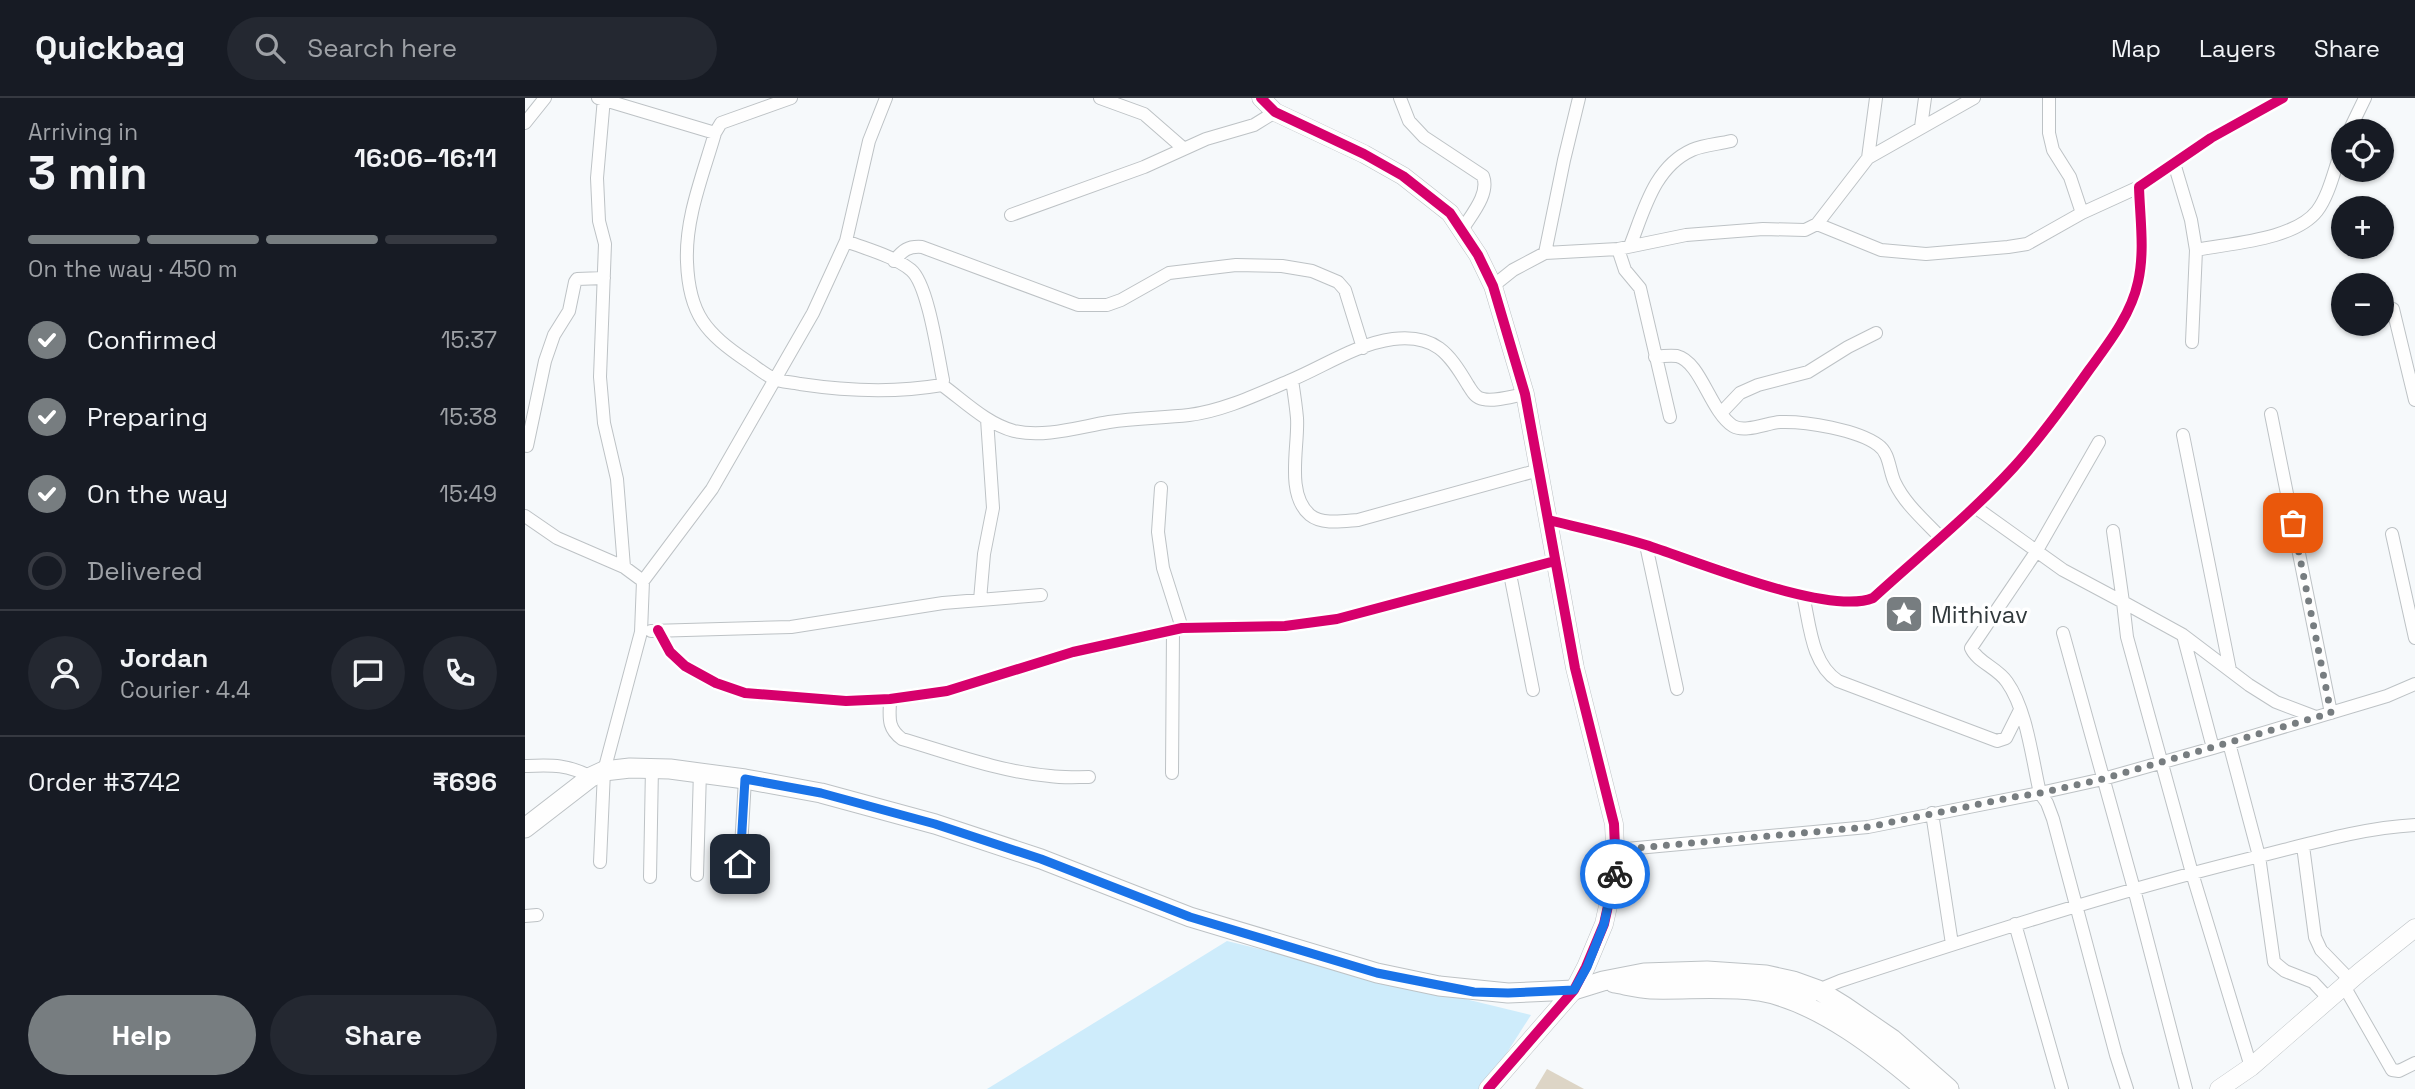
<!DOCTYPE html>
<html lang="en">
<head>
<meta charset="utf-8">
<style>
  :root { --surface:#171b24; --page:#242831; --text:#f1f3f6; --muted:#9ea1a6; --line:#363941; --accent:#777d80 }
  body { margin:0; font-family:"Space Grotesk",sans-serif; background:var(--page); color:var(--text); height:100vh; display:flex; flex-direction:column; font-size:26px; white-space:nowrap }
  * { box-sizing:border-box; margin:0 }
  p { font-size:23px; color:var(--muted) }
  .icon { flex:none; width:38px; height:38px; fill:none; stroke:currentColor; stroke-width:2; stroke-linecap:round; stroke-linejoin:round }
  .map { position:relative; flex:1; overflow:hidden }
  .side { display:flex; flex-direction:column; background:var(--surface); width:525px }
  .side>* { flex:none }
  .buttons { position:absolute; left:1806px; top:21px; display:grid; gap:14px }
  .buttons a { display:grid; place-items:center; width:63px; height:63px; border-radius:50%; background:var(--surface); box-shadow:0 2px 5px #0004; font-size:35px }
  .pin { position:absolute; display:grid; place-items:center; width:60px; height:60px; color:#fff; margin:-30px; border-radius:14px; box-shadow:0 4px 10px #0006 }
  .courier { position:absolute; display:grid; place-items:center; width:70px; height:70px; margin:-35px; border:5px solid #1a73e8; border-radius:50%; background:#fff; color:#222; box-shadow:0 2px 9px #0007 }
  .head em { font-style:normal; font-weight:600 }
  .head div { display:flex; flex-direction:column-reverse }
  .head { display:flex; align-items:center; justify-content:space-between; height:119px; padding:0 28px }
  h1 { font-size:46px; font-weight:600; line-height:52px }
  .bar { display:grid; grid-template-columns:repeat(4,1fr); gap:10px 7px; align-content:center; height:84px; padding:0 28px }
  .bar i { height:9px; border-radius:5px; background:var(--line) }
  .bar .active { background:var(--accent) }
  .bar p { grid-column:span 4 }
  .line { display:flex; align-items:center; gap:18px; padding:0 28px; border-top:2px solid var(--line) }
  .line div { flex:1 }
  .round { display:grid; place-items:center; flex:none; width:74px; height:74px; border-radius:37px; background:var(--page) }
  ol { padding:0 28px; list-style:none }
  li { display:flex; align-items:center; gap:21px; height:77px }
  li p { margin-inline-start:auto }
  li .icon { padding:7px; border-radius:50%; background:var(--accent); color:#fff; stroke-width:4 }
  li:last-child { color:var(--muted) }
  li i { width:38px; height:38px; border:4px solid var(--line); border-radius:50% }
  .primary-button { display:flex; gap:14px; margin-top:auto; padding:14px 28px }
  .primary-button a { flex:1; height:80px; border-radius:42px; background:var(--accent); color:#fff; font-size:28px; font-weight:600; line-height:80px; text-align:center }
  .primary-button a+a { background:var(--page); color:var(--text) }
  header { display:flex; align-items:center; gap:42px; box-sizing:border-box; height:98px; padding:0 35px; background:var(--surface); border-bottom:2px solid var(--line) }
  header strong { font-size:33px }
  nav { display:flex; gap:38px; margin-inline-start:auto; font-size:24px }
  .search { width:490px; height:63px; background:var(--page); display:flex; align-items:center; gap:18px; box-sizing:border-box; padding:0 24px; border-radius:38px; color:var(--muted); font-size:26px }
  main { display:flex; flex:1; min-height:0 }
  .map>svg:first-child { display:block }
  .green { fill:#ceecfb }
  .building { fill:#ddd5c6 }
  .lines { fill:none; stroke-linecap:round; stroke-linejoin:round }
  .street-casing { stroke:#bdc2c5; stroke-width:14 }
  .secondary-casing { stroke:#bdc2c5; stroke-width:19 }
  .primary-casing { stroke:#bdc2c5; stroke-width:21 }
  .street { stroke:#fefefe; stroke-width:12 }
  .secondary { stroke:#fefefe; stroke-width:18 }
  .primary { stroke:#fefefe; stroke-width:19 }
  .cycleway-casing { stroke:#fff; stroke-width:15 }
  .cycleway { stroke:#d6006c; stroke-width:10 }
  .done { stroke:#777d80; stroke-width:7; stroke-dasharray:0 12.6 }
  .route { stroke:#1a73e8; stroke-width:9 }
  .labels { text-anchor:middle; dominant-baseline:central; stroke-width:7; stroke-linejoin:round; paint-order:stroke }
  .poi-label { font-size:24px; fill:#323a3d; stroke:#fff; text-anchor:start }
</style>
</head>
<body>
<header>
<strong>Quickbag</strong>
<div class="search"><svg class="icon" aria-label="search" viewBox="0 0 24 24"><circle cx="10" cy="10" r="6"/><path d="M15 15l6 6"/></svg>Search here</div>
<nav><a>Map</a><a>Layers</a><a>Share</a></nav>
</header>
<main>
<section class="side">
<div class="head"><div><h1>3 min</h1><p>Arriving in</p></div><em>16:06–16:11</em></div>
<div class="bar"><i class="active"></i><i class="active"></i><i class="active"></i><i></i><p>On the way · 450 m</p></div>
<ol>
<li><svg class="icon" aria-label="check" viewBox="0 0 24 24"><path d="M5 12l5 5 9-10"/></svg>Confirmed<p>15:37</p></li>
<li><svg class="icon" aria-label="check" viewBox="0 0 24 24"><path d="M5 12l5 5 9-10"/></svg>Preparing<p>15:38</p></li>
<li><svg class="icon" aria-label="check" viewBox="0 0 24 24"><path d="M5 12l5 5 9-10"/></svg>On the way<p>15:49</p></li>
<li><i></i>Delivered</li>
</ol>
<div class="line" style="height:126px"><a class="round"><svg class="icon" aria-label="person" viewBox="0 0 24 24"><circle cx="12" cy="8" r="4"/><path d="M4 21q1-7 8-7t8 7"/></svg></a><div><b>Jordan</b><p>Courier · 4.4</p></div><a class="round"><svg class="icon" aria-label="chat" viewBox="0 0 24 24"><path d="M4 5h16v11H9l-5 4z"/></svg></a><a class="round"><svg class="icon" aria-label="phone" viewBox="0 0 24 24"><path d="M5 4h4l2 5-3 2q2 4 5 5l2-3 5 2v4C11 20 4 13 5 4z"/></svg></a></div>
<div class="line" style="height:91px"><div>Order #3742</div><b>₹696</b></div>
<div class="primary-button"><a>Help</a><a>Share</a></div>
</section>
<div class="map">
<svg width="1890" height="991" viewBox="0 0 1890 991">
  <rect width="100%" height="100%" fill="#f6f9fb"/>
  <path class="green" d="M 702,843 L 1006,917 L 959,991 L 462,991 Z"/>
  <path class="building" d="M 1022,971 L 1059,991 L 1010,991 Z"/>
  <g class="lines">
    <g class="street-casing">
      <path id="street" d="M 73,0 L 190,35
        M 79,0 L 72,80 L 74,123 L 80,146 L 75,279 L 79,325 L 92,381 L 99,469 L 118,483
        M 266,0 L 196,25 L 190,35 C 178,77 160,120 162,164 C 164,217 181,235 222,263 C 231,269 239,276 249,281 C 256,284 266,284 275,286 C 322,293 370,295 417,287
        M 575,0 L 619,16 L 658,50
        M 875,0 L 884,23 L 899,39 L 958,78 C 965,96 946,117 937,132
        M 1524,0 L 1524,35 L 1528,52 L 1545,79 L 1557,115
        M 0,25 L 20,0
        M 1396,29 L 1400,0
        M 1824,33 L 1840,0
        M 1343,60 L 1351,0
        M 1649,65 L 1666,122 L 1671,152 L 1667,244
        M 486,117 L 619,69 L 681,41 L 729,27 L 750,14
        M 1292,126 L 1356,152 L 1401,156 L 1483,149 L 1502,146 L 1557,115 L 1614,89
        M 321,143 C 341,151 369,158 386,172 C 403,186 413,258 418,282 L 417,287 C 439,303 462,326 489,333 C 519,340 554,329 584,324 C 611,320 637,320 664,317 C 698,313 733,296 764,283 C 798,269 831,246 868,241 C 910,236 924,255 943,287 C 947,293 950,300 958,301 C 969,304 988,298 1000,296
        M 1105,148 C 1119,113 1129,69 1167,52 C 1178,47 1194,46 1206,43
        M 1093,151 L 1100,172 L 1115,190 L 1145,319
        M 1671,152 C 1706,145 1769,142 1792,113 C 1805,96 1810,68 1818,48
        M 1020,155 L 1093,151 L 1161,137 L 1238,131 L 1280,132 L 1292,126 L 1343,60 L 1449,0
        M 369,163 C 378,152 383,148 397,149 L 553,207 L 582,207 L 596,202 L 644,175 L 711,167 L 757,168 L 787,173 L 813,184 L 820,192 L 838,250
        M 968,188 L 988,172 L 1020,155 L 1039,62 L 1054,0
        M 1868,211 L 1890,302
        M 1130,259 C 1137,258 1145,257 1152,258 C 1176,264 1185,313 1208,328 C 1220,335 1242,325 1255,324 C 1281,323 1333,332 1353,347 C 1365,355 1364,373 1370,385 C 1380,406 1399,422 1415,439
        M 767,282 C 769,295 771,308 772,320 C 774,347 760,396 785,417 C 797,427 819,423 833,422 L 1014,372
        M 1196,315 L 1215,295 L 1233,287 L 1283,274 L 1323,249 L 1351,235
        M 1746,316 L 1806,615
        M 1658,337 L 1705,572
        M 1574,344 L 1511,454 L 1446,550 C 1452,564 1473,570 1482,584 C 1502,612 1507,661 1515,695 L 1522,705 L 1528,721 L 1591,957 L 1602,991
        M 2,348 L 20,263 L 29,237 L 44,213 L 50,184 L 52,181 L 79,180
        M 636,390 L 633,434 L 638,470 L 657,530
        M 1450,409 L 1538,472 L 1598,504 L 1588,433
        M 0,418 L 32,440 L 99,469
        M 1023,422 C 1056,430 1089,437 1121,447 C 1171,463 1303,518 1348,500 C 1395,457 1446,416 1489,369 C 1516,339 1540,306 1564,272 C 1583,246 1606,217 1613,184 C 1620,153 1615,121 1614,89 L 1686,40 L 1758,0
        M 1867,436 L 1890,540
        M 1121,447 L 1152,591
        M 985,476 L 1008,592
        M 1278,497 C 1285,527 1286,565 1313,583 L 1472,643 L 1481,640 L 1495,612
        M 455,502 L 459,456 L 468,410 L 462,321
        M 133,532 L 145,554 L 160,568 L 191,585 L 220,595 L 321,603 L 365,601 L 422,593 L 548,554 L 657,530 L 760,528 L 812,521 L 1030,463
        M 126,533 L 266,529 L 418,505 L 516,497
        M 1538,535 L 1609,791 L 1661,991
        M 1658,537 L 1688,650
        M 365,601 C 365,618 361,629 377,641 C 425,655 475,674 525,678 C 538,680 551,679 564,679
        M 1704,645 L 1734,758 L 1749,864 L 1760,873 L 1788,884 L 1804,901
        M 0,668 C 27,667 42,666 66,679
        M 647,675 L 648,532
        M 1407,715 L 1427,846
        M 1778,748 L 1790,839 L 1796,852 L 1825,882
        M 1090,752 L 1343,729 L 1515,695 L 1578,681 L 1688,650 L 1862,598 L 1890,586
        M 75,764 L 79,673 L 116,534 L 118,483 L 187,391 L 288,215 L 321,143 L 344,43 L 361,0
        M 215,767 L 220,681
        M 172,777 L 175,673
        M 125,779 L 127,669
        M 0,818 L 12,817
        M 1490,826 L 1537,991
        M 1819,888 L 1867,972 L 1874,973 L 1890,965
        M 1278,907 L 1293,892 L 1315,883 C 1450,839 1585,795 1723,761 C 1777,748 1834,730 1890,727
        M 1726,969 L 1667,775 L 1602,539 L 1598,504 L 1658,537 L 1724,587 L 1751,604 L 1791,619"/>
    </g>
    <g class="secondary-casing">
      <path id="secondary" d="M 736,0 L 750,14 L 839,56 L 878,78 L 925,115 L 953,157 L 968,188 L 1000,296 L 1050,570 L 1089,726 L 1091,772 L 1079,826 L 1061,869 L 1049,892 L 963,991
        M 1694,991 L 1726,969 L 1835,874 L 1890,830"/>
    </g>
    <g class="primary-casing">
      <path id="primary" d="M 0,730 L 66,679 L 79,673 L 105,670 L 145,671 L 220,681 L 296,695 L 410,726 L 516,761 L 665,819 L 852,875 L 914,888 L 983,895 L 1049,892 L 1078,883 L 1119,875 L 1182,873 L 1241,877 L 1268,883 L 1293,892 L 1319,908 L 1367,941 L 1424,991
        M 1089,885 C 1101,887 1114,890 1126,891 C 1162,892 1198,888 1234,893 C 1293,903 1356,953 1400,991"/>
    </g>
    <use href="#street" class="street"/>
    <use href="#secondary" class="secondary"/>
    <use href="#primary" class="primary"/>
    <g class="cycleway-casing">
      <path id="cycleway" d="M 736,0 L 750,14 L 839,56 L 878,78 L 925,115 L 953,157 L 968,188 L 1000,296 L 1050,570 L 1089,726 L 1091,772 L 1079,826 L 1061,869 L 1049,892 L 963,991
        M 1023,422 C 1056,430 1089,437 1121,447 C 1171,463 1303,518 1348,500 C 1395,457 1446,416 1489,369 C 1516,339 1540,306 1564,272 C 1583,246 1606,217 1613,184 C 1620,153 1615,121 1614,89 L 1686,40 L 1758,0
        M 133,532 L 145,554 L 160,568 L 191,585 L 220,595 L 321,603 L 365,601 L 422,593 L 548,554 L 657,530 L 760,528 L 812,521 L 1030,463"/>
    </g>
    <use href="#cycleway" class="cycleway"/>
  </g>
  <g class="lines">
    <path class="done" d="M 1090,776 L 1090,752 L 1343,729 L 1489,699 L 1515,695 L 1578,681 L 1806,615 L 1768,425"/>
    <path class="route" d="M 215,766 L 220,681 L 296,695 L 410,726 L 516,761 L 665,819 L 852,875 L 949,894 L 983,895 L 1049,892 L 1062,869 L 1079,826 L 1090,776"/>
  </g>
  <defs>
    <g id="sight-square" transform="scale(2.0125)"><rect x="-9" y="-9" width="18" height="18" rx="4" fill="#777d80" stroke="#fff"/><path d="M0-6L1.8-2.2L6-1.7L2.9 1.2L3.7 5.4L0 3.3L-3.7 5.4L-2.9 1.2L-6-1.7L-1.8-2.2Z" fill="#fff"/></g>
  </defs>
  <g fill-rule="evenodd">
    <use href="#sight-square" x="1379" y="516"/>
  </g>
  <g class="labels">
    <g class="poi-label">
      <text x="1406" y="516">Mithivav</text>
    </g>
  </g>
</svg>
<div class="buttons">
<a><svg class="icon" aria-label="locate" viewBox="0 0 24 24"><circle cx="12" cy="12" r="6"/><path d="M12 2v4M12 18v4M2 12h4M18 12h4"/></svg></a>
<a>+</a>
<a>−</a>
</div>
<div class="pin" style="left:1768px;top:425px;background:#ea580c"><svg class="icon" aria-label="bag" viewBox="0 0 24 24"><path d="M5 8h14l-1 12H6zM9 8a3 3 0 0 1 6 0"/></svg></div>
<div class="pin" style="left:215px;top:766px;background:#1f2937"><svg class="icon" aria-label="home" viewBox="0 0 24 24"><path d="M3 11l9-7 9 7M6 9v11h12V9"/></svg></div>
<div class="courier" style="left:1090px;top:776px"><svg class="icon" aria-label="bike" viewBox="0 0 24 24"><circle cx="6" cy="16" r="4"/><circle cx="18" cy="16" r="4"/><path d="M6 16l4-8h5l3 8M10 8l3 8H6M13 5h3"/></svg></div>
</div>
</main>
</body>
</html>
